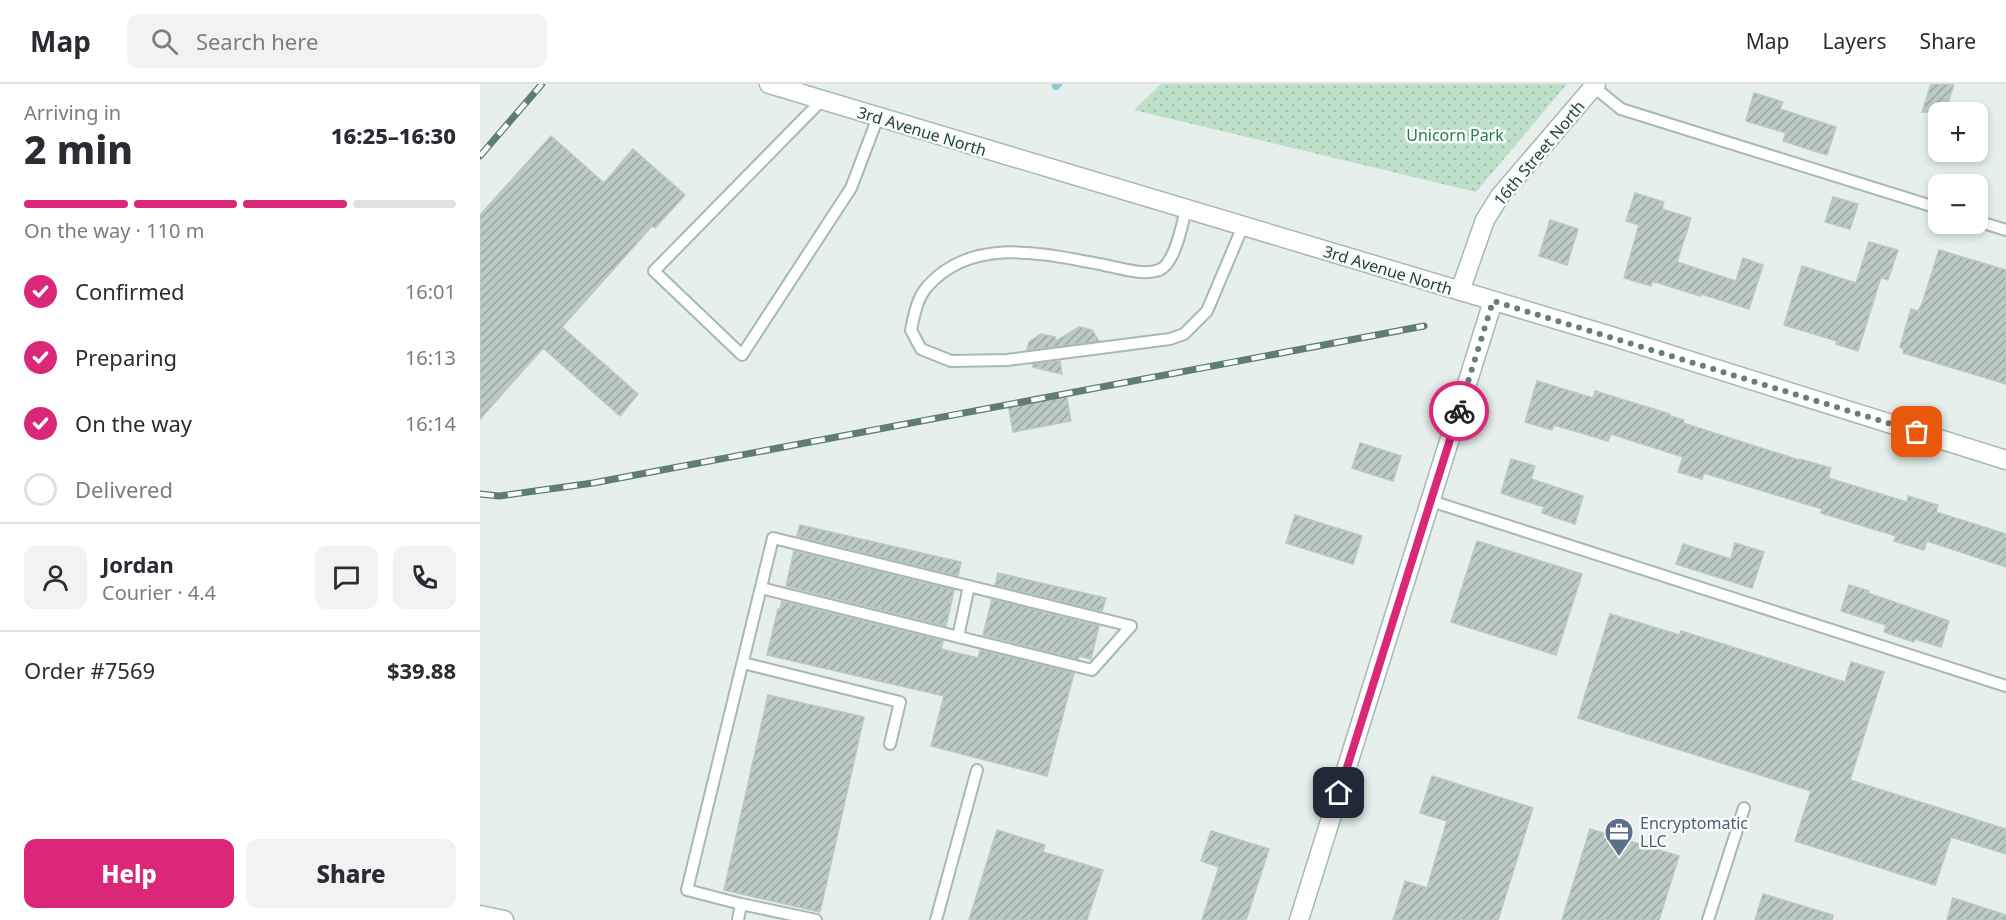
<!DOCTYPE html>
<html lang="en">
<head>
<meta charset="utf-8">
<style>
  :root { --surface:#fff; --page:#f2f2f3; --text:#2b2b33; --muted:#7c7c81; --line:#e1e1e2; --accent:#db2777 }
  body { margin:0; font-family:"Noto Sans",sans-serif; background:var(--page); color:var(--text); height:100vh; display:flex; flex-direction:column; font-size:22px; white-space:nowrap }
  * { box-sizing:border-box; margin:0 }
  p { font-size:20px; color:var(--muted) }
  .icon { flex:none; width:33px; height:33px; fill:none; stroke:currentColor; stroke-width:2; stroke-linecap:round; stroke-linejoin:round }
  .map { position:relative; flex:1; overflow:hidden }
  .sheet { display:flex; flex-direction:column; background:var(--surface); width:480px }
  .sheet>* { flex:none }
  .controls { position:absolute; left:1448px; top:18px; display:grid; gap:12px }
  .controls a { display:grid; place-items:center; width:60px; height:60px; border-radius:12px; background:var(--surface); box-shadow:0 3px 9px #0003; font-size:30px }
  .pin { position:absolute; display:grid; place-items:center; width:51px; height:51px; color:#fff; margin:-26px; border-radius:12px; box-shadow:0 3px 9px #0006 }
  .courier { position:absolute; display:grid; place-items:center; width:60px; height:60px; margin:-30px; border:4px solid #db2777; border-radius:50%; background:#fff; color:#222; box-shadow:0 2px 8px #0007 }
  .headline em { font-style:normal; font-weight:800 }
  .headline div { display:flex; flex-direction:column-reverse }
  .headline { display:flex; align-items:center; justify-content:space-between; height:102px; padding:0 24px }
  h1 { font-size:39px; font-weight:800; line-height:45px }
  .bar { display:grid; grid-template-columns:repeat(4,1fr); gap:9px 6px; align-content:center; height:72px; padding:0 24px }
  .bar i { height:8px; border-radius:4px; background:var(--line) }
  .bar .selected { background:var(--accent) }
  .bar p { grid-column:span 4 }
  .line { display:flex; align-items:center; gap:15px; padding:0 24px; border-top:2px solid var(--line) }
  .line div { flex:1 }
  .round { display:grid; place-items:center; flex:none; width:63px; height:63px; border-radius:12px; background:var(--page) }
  ol { padding:0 24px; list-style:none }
  li { display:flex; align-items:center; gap:18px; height:66px }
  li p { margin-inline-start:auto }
  li .icon { padding:6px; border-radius:50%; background:var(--accent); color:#fff; stroke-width:4 }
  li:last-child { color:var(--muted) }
  li i { width:33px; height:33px; border:3px solid var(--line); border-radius:50% }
  .primary-button { display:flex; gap:12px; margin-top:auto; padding:12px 24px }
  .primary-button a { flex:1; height:69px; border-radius:12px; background:var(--accent); color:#fff; font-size:24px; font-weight:800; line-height:69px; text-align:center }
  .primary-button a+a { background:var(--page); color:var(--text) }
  header { display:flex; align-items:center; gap:36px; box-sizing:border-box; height:84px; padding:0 30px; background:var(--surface); border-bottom:2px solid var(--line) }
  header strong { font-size:28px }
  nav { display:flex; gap:33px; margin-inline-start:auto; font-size:21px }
  .search { width:420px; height:54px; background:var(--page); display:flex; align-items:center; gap:15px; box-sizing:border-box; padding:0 21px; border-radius:12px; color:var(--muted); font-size:22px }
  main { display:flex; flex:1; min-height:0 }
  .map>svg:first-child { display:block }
  .park { fill:url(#park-dots) }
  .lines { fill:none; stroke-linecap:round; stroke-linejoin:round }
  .stream { stroke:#8ec9d4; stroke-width:8 }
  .building { fill:url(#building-hatch); stroke:#b8c9c2; stroke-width:1.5 }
  .service-casing { stroke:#a8b8b2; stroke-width:14 }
  .minor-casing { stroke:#a8b8b2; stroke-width:21 }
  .tertiary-casing { stroke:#a8b8b2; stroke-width:21 }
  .service { stroke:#fff; stroke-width:10 }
  .minor { stroke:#fff; stroke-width:18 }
  .tertiary { stroke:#fff; stroke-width:18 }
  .rail-casing { stroke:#5f7d75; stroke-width:7 }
  .rail { stroke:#f7fbf9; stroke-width:4.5; stroke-dasharray:14; stroke-linecap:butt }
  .done { stroke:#687f78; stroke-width:6; stroke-dasharray:0 10.8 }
  .route { stroke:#db2777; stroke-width:8 }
  .labels { text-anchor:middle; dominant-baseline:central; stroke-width:5; stroke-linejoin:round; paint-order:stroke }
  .street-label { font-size:16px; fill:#24423a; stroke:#f7fbf9 }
  .park-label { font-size:16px; fill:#2d7a4b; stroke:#f7fbf9 }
  .service-label { font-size:16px; fill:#4e5e75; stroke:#f7fbf9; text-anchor:start }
</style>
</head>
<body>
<header>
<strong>Map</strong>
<div class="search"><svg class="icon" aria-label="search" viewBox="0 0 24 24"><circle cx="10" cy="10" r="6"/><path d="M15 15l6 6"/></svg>Search here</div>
<nav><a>Map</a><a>Layers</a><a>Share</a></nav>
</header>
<main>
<section class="sheet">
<div class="headline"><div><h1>2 min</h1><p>Arriving in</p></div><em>16:25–16:30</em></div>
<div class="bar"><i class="selected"></i><i class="selected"></i><i class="selected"></i><i></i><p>On the way · 110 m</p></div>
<ol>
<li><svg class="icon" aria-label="check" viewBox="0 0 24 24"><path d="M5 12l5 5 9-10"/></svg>Confirmed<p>16:01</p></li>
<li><svg class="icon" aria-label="check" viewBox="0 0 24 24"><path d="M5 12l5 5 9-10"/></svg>Preparing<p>16:13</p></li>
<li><svg class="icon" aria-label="check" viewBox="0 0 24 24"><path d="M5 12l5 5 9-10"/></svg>On the way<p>16:14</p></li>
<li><i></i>Delivered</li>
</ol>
<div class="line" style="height:108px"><a class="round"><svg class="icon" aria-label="person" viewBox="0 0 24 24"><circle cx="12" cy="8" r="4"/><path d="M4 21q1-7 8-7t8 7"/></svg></a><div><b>Jordan</b><p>Courier · 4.4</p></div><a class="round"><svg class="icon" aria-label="chat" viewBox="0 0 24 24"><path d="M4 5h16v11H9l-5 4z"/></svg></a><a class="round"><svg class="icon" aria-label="phone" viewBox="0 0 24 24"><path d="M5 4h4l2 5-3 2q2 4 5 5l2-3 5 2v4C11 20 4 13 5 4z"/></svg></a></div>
<div class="line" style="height:78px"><div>Order #7569</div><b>$39.88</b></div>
<div class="primary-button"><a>Help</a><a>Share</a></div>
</section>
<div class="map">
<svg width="1526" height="836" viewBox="0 0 1526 836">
  <defs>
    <pattern id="park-dots" width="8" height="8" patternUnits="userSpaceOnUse" patternTransform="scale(1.5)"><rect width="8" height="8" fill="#bfe0c8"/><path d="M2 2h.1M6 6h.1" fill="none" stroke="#a4c1ad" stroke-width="1.8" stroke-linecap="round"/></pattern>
    <pattern id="building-hatch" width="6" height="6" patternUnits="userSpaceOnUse" patternTransform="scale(1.5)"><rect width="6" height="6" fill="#bbcac4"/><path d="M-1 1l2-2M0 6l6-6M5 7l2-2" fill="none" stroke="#98a6a0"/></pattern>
  </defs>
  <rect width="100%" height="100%" fill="#e6efeb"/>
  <path class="park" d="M 681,0 L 1087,0 L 996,108 L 654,26 Z"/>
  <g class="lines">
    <path class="stream" d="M 576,2 L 578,0"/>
  </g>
  <path class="building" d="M 1451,0 L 1474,0 L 1465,28 L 1442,28 Z
    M 1274,9 L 1303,18 L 1300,25 L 1356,43 L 1347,71 L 1303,57 L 1306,49 L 1266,37 Z
    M 71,52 L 124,99 L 153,65 L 205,111 L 175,144 L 172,142 L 82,243 L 158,310 L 140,332 L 63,264 L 0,335 L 0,131 Z
    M 1155,109 L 1184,118 L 1182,125 L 1211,134 L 1197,178 L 1256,197 L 1263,174 L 1283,181 L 1269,225 L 1221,210 L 1220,212 L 1172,197 L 1171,202 L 1144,194 L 1159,141 L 1146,137 Z
    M 1353,113 L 1378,120 L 1370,145 L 1345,138 Z
    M 1070,136 L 1098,145 L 1087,181 L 1059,172 Z
    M 1389,158 L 1418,166 L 1408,196 L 1401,193 L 1378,267 L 1356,260 L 1357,257 L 1304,241 L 1322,182 L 1376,199 Z
    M 1459,166 L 1526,186 L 1526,300 L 1423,269 L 1424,265 L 1420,263 L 1431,225 L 1438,227 L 1442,220 Z
    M 599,243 L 612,246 L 619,257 L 547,266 L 549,258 L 561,250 L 575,253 L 576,257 Z
    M 580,277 L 582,290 L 553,283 L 552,280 Z
    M 1057,297 L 1113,314 L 1115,307 L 1190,330 L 1190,332 L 1204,336 L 1203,339 L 1319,376 L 1320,375 L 1351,384 L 1348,394 L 1427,418 L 1428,412 L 1458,421 L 1456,428 L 1526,450 L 1526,483 L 1447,457 L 1444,466 L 1414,457 L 1416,452 L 1341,429 L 1342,425 L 1224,389 L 1222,395 L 1198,388 L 1203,373 L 1131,350 L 1128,357 L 1074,341 L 1072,346 L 1045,338 Z
    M 586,310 L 591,337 L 533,348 L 528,320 Z
    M 880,359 L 921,372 L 913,397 L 872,384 Z
    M 1031,375 L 1055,382 L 1051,395 L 1103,412 L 1095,440 L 1062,429 L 1064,423 L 1021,409 Z
    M 815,431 L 882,452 L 873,480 L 806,459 Z
    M 320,441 L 481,478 L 478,492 L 317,452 Z
    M 997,457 L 1102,490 L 1076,571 L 971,538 Z
    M 1255,459 L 1284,468 L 1272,504 L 1196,480 L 1203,460 L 1251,475 Z
    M 314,467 L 474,506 L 466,542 L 306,502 Z
    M 518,489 L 626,514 L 622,527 L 515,501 Z
    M 1369,501 L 1389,507 L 1388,509 L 1469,537 L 1461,563 L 1435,555 L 1434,558 L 1404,548 L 1406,541 L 1361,527 Z
    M 512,515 L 619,542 L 611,575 L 599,572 L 598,575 L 503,551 Z
    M 302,517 L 463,557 L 461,565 L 498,574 L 500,566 L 594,589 L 567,692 L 451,662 L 464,612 L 287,571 L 298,525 L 300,525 Z
    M 1130,530 L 1200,551 L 1201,547 L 1365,598 L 1371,578 L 1404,588 L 1370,696 L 1526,745 L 1526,770 L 1471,753 L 1455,801 L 1315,757 L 1331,707 L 1098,634 Z
    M 288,611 L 384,633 L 340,828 L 244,806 Z
    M 952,692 L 1053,724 L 1018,836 L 913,836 L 925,797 L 947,804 L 967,737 L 940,729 Z
    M 1110,745 L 1199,772 L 1179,836 L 1082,836 Z
    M 517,746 L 565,761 L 563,768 L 623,786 L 607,836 L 489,836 Z
    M 731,747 L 789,765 L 766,836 L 722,836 L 739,783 L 721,777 Z
    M 1283,810 L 1353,831 L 1352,836 L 1275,836 Z
    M 1473,814 L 1526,831 L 1526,836 L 1467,836 Z"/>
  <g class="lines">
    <g class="service-casing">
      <path id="service" d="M 1114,3 L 1141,25 L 1458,124
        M 341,17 L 174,187 L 262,271 L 371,104 L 398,33
        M 706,125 C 702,141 695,180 679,186 C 663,192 640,184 624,181 C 565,170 492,151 447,203 C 437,214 434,232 431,246 L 441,265 L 471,277 L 527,276 L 690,255 L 704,250 L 727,227 L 763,142
        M 1497,137 L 1526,146
        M 951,417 L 1526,602
        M 478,553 L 489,502
        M 263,579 L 420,618 L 410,660
        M 261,820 L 336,836
        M 258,836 L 261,820 L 207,806 L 293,454 L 651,542 L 612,586 L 281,504
        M 456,836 L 497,686
        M 1228,836 L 1264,724"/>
    </g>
    <g class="minor-casing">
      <path id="minor" d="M 289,0 L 1128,251 L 1526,376
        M 980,207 L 1005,136 L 1020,112 L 1116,0
        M 819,836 L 1013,217"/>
    </g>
    <g class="tertiary-casing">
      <path id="tertiary" d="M 0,831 L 24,836"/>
    </g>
    <use href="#service" class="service"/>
    <use href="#minor" class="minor"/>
    <use href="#tertiary" class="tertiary"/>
    <g class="rail-casing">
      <path id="rail" d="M 0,72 L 62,0
        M 0,410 L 19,412 L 113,399 L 944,242"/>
    </g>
    <use href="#rail" class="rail"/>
  </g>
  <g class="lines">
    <path class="done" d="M 979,327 L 1013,217 L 1437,348"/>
    <path class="route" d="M 859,709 L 979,327"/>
  </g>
  <defs>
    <g id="office-pin" transform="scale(1.5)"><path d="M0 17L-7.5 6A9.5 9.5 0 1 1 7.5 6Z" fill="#5c6f8a" stroke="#f7fbf9"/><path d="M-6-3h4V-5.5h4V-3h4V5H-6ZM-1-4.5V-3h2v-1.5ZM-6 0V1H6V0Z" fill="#fff"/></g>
  </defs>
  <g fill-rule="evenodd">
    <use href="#office-pin" x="1139" y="748"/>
  </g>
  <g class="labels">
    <g class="street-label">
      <text transform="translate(442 47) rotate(17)">3rd Avenue North</text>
      <text transform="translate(1059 69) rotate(-50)">16th Street North</text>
      <text transform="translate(908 186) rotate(17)">3rd Avenue North</text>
    </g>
    <g class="park-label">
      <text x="975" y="51">Unicorn Park</text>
    </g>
    <g class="service-label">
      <text x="1160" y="739">Encryptomatic<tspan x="1160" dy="18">LLC</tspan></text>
    </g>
  </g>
</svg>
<div class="controls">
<a>+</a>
<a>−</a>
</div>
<div class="pin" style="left:1437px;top:348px;background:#ea580c"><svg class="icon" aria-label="bag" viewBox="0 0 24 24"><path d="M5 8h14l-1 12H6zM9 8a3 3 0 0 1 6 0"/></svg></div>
<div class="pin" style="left:859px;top:709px;background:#1f2937"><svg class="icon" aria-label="home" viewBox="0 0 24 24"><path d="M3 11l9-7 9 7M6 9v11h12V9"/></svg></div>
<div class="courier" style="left:979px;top:327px"><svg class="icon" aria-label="bike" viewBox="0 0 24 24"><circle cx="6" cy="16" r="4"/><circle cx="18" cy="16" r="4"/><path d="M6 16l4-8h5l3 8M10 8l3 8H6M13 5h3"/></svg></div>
</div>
</main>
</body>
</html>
